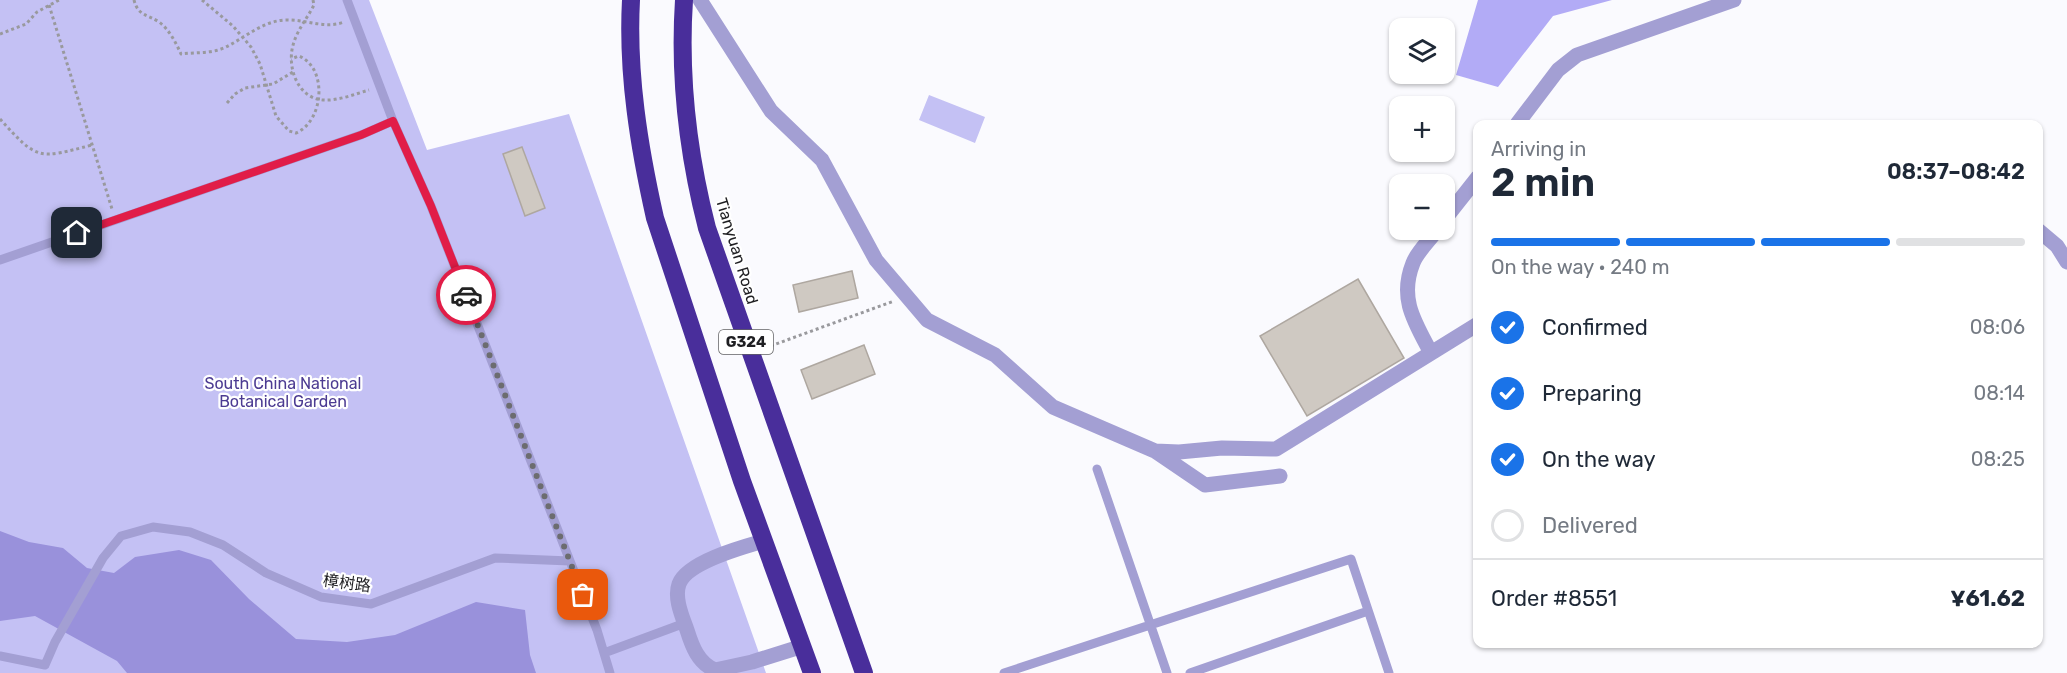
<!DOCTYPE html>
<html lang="en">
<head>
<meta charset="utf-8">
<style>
  :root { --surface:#fff; --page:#f6f6f7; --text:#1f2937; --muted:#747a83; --line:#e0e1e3; --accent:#1a73e8 }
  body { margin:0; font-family:Rubik,"Noto Sans SC",sans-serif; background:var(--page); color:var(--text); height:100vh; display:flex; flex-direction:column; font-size:22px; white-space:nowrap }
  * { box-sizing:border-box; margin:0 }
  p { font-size:20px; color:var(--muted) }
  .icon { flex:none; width:33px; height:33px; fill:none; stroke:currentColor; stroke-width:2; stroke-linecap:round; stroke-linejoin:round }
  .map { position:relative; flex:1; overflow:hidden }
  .panel { position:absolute; left:1473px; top:120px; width:570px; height:528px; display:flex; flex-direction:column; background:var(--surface); border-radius:12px; box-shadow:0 2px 4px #0004 }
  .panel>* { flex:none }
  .controls { position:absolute; left:1389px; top:18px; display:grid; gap:12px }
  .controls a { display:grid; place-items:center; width:66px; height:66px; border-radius:12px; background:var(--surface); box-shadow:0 2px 4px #0004; font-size:30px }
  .pin { position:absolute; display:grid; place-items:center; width:51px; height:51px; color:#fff; margin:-26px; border-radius:12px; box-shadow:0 3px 9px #0006 }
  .courier { position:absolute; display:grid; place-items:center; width:60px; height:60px; margin:-30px; border:4px solid #e11d48; border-radius:50%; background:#fff; color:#222; box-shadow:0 2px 8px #0007 }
  .overview em { font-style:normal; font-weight:600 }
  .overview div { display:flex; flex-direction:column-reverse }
  .overview { display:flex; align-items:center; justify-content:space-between; height:102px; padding:0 18px }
  h1 { font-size:39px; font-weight:600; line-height:45px }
  .bar { display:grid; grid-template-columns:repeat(4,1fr); gap:9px 6px; align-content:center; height:72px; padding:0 18px }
  .bar i { height:8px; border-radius:4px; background:var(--line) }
  .bar .selected { background:var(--accent) }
  .bar p { grid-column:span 4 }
  .line { display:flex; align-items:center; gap:15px; padding:0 18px; border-top:2px solid var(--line) }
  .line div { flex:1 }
  ol { padding:0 18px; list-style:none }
  li { display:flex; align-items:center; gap:18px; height:66px }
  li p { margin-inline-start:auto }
  li .icon { padding:6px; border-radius:50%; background:var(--accent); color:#fff; stroke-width:4 }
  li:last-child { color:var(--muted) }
  li i { width:33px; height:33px; border:3px solid var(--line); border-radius:50% }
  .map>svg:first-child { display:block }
  .green { fill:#c4c1f4 }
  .forest { fill:#b2abf6 }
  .water { fill:#9991db }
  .building { fill:#cfc9c2; stroke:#aea7a0; stroke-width:1.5 }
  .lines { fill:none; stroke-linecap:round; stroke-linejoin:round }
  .path { stroke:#99999d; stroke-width:3; stroke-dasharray:3 3; stroke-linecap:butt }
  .lane { stroke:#a39fd3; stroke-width:9 }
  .street { stroke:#a39fd3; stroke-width:15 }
  .highway { stroke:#492e9b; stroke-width:18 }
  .done { stroke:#6c6c6f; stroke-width:6; stroke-dasharray:0 10.8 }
  .route { stroke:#e11d48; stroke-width:8 }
  .labels { text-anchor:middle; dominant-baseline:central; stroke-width:4.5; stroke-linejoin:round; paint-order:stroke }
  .shield { fill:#fff; stroke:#626264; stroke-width:1.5 }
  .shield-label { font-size:15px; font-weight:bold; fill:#1f1f22 }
  .street-label { font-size:16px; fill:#1f1f22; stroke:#fff }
  .park-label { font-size:16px; fill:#4c3b92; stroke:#fff }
</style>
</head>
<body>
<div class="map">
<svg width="2067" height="673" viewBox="0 0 2067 673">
  <rect width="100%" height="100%" fill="#fafafe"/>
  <path class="green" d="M 0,0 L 369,0 L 427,150 L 569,114 L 766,673 L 0,673 Z
    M 929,95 L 985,117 L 975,143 L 919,120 Z"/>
  <path class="forest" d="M 1478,0 L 1612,0 L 1553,16 L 1498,87 L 1456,75 Z"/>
  <path class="water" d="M 0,531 L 29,542 L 63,548 L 87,568 L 114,573 L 135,557 L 179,550 L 211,560 L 249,599 L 296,639 L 347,642 L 395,635 L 476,602 L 525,610 L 530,655 L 536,673 L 127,673 L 117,661 L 35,616 L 0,621 Z"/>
  <path class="building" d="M 522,147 L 545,208 L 525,216 L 503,154 Z
    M 852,271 L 858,298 L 799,312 L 793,285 Z
    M 1358,279 L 1404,358 L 1307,416 L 1260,336 Z
    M 864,345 L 875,374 L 812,399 L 801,370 Z"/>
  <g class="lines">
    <path class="path" d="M 134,0 C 138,16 147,14 159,22 C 169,29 176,43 181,54 C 196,52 212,54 226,47 C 246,37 265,19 289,20 C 308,20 325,29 344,22
      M 202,0 L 233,26 L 251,47 L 260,64 L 276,116 L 289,131 L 296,133 C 324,121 328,68 299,56 L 291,59
      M 313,0 L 314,5 C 308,17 298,29 294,42 C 286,64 296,98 323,100 C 338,101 355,94 369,90
      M 49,5 L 112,209
      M 0,34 L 26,24 L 37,12 L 59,0
      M 227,103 L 235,94 L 245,88 L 273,84 L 293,72
      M 0,119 C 38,161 38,159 92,145
      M 765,348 L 894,301"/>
    <path class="lane" d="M 347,0 L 393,121 L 431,206 L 597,630 L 610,673
      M 0,260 L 361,135 L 393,121
      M 1097,469 L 1167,673
      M 604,653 L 685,623
      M 0,656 L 45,665
      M 45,665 L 55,642 L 103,558 L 121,536 L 153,527 L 190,532 L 223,545 L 266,573 L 321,597 L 371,604 L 495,558 L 570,561
      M 1004,673 L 1351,559 L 1389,673
      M 1190,673 L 1368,611"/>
    <path class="street" d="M 700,0 L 771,111 L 822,160 L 876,260 L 927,320 L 995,355 L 1053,407 L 1155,451 L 1179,452 L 1222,448 L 1276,449 L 1478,324
      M 1517,124 L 1558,70 L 1577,55 L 1734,0
      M 1444,220 L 1478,177
      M 2038,230 L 2057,246 L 2067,262
      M 1430,351 C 1414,321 1399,298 1413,263 C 1417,252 1430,240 1437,230
      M 1155,451 L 1205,485 L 1280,476
      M 764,541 C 743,547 687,562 679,584 C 674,598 682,616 687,630 C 692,646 698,663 715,670 L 752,662 L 803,646"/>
    <path class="highway" d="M 631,0 C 627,73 639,147 655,218 L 742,481 L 812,673
      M 684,0 C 679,76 688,154 707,228 L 864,673"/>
  </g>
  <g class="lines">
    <path class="done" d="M 466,295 L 583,595"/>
    <path class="route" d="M 77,233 L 361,135 L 393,121 L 431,206 L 466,295"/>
  </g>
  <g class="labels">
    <rect class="shield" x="719" y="330" width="54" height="24" rx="4.5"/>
    <g class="shield-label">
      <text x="746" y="342">G324</text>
    </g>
    <g class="street-label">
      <text transform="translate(737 251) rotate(73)">Tianyuan Road</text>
      <text transform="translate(347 583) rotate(7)">樟树路</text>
    </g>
    <g class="park-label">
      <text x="283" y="383">South China National<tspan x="283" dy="18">Botanical Garden</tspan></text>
    </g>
  </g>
</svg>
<div class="controls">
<a><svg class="icon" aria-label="layers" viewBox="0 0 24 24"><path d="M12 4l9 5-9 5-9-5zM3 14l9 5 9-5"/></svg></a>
<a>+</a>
<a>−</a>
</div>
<div class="pin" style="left:583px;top:595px;background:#ea580c"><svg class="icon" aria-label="bag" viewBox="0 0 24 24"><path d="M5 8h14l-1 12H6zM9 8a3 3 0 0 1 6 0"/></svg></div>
<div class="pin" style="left:77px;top:233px;background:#1f2937"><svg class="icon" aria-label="home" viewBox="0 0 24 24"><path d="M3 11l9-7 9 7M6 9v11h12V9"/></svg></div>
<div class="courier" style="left:466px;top:295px"><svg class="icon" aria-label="car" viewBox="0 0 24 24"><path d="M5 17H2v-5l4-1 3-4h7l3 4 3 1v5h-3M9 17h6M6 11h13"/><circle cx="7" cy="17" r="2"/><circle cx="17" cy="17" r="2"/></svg></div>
<section class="panel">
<div class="overview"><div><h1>2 min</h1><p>Arriving in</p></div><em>08:37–08:42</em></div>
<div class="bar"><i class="selected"></i><i class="selected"></i><i class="selected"></i><i></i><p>On the way · 240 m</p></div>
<ol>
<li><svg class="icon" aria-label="check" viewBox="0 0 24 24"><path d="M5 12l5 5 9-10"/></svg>Confirmed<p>08:06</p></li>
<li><svg class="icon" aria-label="check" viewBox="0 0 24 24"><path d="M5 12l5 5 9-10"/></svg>Preparing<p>08:14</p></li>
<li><svg class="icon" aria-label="check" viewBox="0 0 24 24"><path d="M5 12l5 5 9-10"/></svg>On the way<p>08:25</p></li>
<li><i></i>Delivered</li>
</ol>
<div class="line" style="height:78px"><div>Order #8551</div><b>¥61.62</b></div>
</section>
</div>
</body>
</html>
